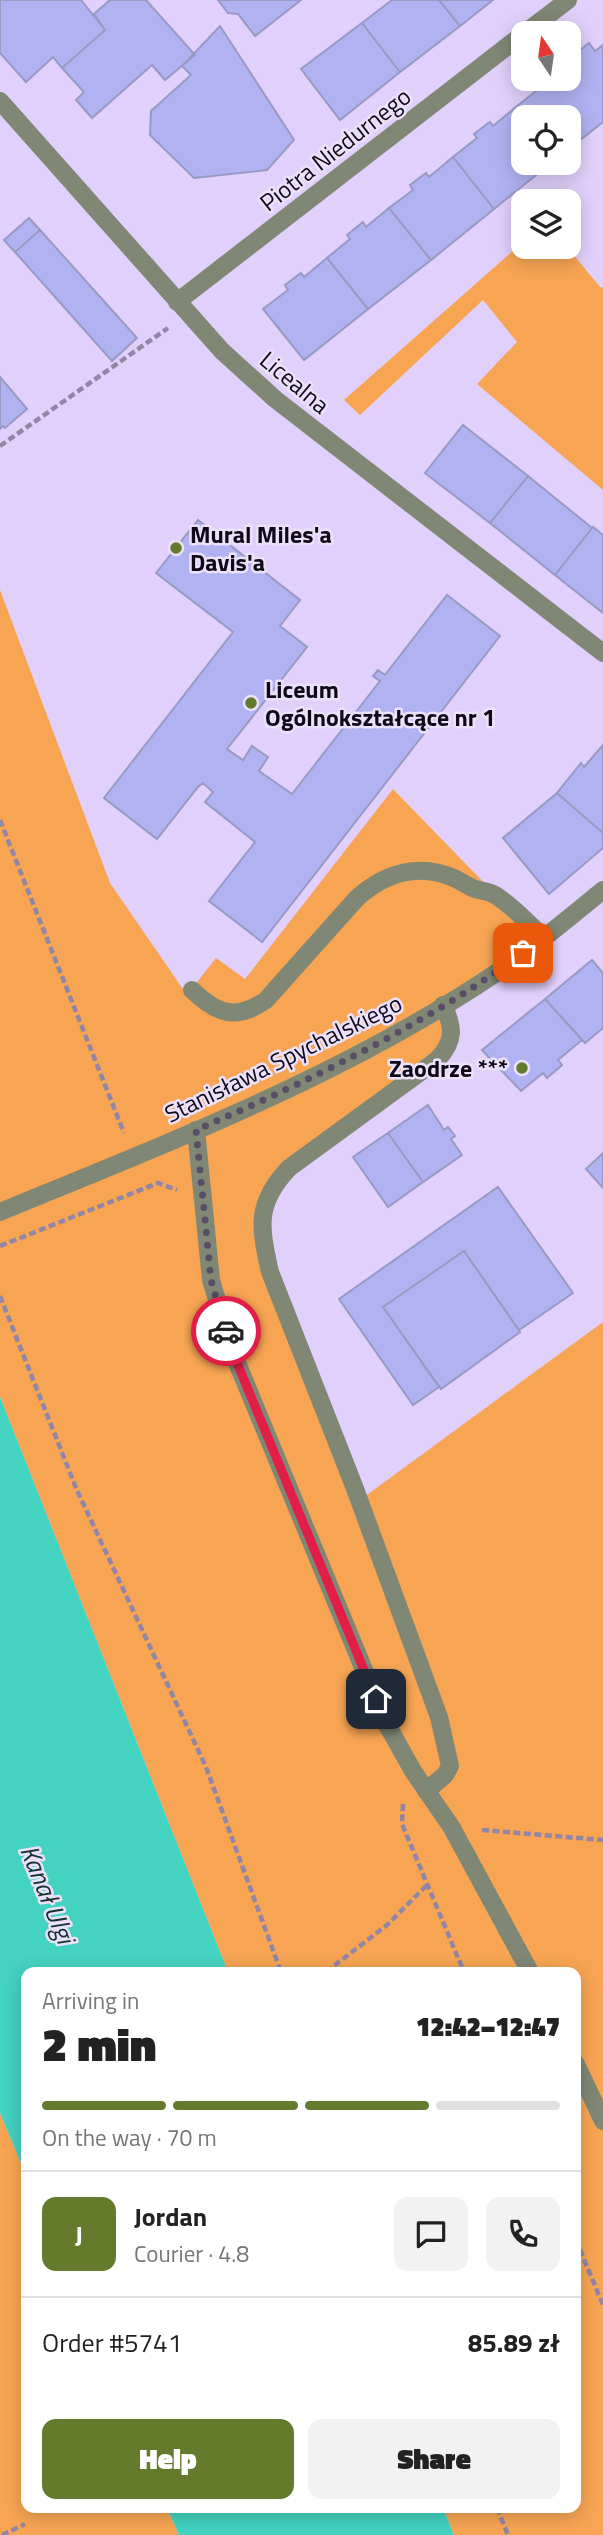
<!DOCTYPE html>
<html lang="en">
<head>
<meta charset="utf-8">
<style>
  :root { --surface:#fff; --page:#f2f2f2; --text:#222; --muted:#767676; --line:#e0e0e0; --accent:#647a2c }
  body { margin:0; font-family:"Titillium Web",sans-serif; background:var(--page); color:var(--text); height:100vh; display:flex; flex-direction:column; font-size:26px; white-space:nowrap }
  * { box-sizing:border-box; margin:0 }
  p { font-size:23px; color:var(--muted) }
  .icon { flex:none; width:38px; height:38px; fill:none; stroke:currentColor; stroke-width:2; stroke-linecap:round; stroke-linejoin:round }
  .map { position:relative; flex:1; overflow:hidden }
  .drawer { position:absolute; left:21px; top:1967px; width:560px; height:546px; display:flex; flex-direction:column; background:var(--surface); border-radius:14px; box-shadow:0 4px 18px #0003 }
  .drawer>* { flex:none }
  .needle { width:46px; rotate:347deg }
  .controls { position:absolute; left:511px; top:21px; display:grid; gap:14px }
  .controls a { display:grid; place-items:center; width:70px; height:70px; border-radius:14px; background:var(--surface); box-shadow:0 4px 18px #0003; font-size:35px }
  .pin { position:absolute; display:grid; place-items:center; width:60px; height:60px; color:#fff; margin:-30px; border-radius:14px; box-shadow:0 4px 10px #0006 }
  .courier { position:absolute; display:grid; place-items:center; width:70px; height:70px; margin:-35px; border:5px solid #e11d48; border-radius:50%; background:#fff; color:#222; box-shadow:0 2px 9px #0007 }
  .headline em { font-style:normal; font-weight:800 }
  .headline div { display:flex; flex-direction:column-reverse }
  .headline { display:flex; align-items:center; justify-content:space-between; height:119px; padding:0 21px }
  h1 { font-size:46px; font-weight:800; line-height:52px }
  .bar { display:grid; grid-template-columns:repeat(4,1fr); gap:10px 7px; align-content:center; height:84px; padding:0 21px }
  .bar i { height:9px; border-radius:5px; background:var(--line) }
  .bar .current { background:var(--accent) }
  .bar p { grid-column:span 4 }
  .line { display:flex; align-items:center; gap:18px; padding:0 21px; border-top:2px solid var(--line) }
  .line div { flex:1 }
  .round { display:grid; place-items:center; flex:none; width:74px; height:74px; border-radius:14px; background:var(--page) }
  .primary-button { display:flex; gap:14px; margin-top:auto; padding:14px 21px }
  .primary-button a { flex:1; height:80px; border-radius:14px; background:var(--accent); color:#fff; font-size:28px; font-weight:800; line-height:80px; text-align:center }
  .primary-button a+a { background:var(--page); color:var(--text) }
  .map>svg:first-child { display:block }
  .green { fill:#f7a553 }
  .water { fill:#44d2c1 }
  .building { fill:#b1b2f2; stroke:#999ac3; stroke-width:2 }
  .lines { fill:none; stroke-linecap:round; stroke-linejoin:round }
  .path { stroke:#9285a5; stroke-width:4.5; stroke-dasharray:7 3.5; stroke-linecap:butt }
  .service { stroke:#808775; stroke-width:18 }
  .minor { stroke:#808775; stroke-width:18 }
  .tertiary { stroke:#808775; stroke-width:18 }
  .done { stroke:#584f67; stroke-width:7; stroke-dasharray:0 12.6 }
  .route { stroke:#e11d48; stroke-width:9 }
  .poi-dot { fill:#647a2c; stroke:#ebe1fb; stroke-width:2.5 }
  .labels { text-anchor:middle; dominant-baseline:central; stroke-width:5; stroke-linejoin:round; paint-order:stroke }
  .street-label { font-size:24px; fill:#0f0917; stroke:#ebe1fb }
  .poi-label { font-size:24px; font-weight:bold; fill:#0f0917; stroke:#ebe1fb; text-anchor:start }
  .water-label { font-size:26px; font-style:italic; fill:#14322e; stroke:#ebe1fb }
</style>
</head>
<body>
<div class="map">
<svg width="603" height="2535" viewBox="0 0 603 2535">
  <rect width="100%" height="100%" fill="#e1d0fb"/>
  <path class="green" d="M 523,242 L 523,247 L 567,247 L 601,288 L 603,287 L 603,490 L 477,384 L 517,342 L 483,300 L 360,415 L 344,400 Z
    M 0,590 L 110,883 L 187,995 L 216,958 L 245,979 L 393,789 L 494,893 L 544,938 L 444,1005 L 447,1049 L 274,1184 L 263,1242 L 360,1500 L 603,1322 L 603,2535 L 454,2535 L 443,2508 L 576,2508 L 576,1972 L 228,1972 L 0,1397 Z
    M 0,2113 L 26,2175 L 26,2508 L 167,2508 L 179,2535 L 0,2535 Z"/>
  <path class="water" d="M 0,1397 L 228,1972 L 26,1972 L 26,2175 L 0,2113 Z
    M 167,2508 L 443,2508 L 454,2535 L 179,2535 Z"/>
  <path class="building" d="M 0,0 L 81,0 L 105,30 L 62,68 L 53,57 L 26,82 L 0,53 Z
    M 110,0 L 146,0 L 195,55 L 165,80 L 152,65 L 92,118 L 76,100 L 84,92 L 62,68 L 105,30 L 94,14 Z
    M 218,0 L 301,0 L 255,36 L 238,14 L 228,13 Z
    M 392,0 L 439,0 L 460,26 L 400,72 L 362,23 Z
    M 439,0 L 493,0 L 460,26 Z
    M 362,23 L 400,72 L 340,120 L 301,69 Z
    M 220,26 L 294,140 L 267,170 L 194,178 L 150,135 L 151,111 L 191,75 L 182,66 Z
    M 589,43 L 595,51 L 603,45 L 603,122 L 569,149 L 569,117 L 524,117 L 516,107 L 540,88 L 537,85 L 544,79 L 569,79 L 569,59 Z
    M 516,107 L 524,117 L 523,163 L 551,163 L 494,209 L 453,157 L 477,138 L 474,134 L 490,122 L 493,126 Z
    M 453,157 L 494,209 L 431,260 L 389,208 L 413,190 L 410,185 L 426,173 L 429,177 Z
    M 389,208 L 431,260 L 368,309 L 327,258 L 350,239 L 347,235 L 363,222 L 366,227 Z
    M 29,218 L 40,230 L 15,252 L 4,240 Z
    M 40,230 L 137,338 L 112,361 L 15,252 Z
    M 327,258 L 368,309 L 304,360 L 263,309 L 288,290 L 285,285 L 301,273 L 304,277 Z
    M 0,377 L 27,409 L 5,428 L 3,426 L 0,429 Z
    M 463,425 L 528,476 L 490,523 L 425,473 Z
    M 528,476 L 592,528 L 555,575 L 490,523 Z
    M 198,520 L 300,600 L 280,626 L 307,647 L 227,749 L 243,760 L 252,746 L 268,757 L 259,771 L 292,794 L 380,681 L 373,676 L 378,670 L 385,675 L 447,595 L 500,636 L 262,942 L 209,901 L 255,842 L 205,802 L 213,792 L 203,783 L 198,787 L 157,839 L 104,798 L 233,632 L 156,573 Z
    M 593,527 L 603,535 L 603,613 L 555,575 Z
    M 603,745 L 603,833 L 557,793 L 581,763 L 584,767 Z
    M 557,793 L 603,833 L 603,848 L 549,894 L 503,838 Z
    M 592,960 L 603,973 L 603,1028 L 585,1043 L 545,999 Z
    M 545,999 L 582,1040 L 558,1060 L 562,1065 L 547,1078 L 543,1073 L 521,1091 L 482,1050 Z
    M 428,1105 L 444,1130 L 448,1127 L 455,1136 L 451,1139 L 462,1155 L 423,1182 L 388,1133 Z
    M 388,1133 L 423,1182 L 388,1207 L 353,1157 Z
    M 603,1153 L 603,1188 L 586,1169 Z
    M 498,1187 L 573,1293 L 519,1330 L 464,1251 L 383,1307 L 439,1387 L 413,1405 L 339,1299 Z
    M 464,1251 L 520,1332 L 441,1389 L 383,1307 Z"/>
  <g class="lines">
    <path class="path" d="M 0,446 L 168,328
      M 0,820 L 124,1133
      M 0,1246 L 158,1183 L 177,1190
      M 0,1296 L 76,1488 L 206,1767 L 281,1972
      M 403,1804 L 402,1824 L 464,1972
      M 482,1830 L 603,1840
      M 326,1972 L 387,1925 L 428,1884
      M 576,2240 L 603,2305
      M 497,2508 L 508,2535
      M 2,2535 L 25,2524"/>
    <path class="service" d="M 192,990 C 217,1014 236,1021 266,1000 L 357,898 C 385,873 419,862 456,879 C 462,882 468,886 475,889 C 481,891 489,891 495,895 C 513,906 529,924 544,938
      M 426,1791 L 445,1775 L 450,1766 L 439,1717 L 354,1486 L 270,1272 C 260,1227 255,1204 289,1168 L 437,1060 C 455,1041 454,1027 443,1005"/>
    <path class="minor" d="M 525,33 L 568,0
      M 0,101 L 222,351 L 275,399 L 603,653
      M 177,302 L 523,34
      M 196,1130 L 211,1280 L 233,1353 L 386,1723 L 413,1771 L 452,1828 L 530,1972
      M 576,2064 L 603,2121"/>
    <path class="tertiary" d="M 0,1212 C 172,1141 348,1074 502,969 C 537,945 570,917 603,890"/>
  </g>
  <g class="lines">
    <path class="done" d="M 226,1331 L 211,1280 L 196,1130 C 309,1081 423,1026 523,953"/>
    <path class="route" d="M 226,1331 L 233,1353 L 376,1699"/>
  </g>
  <g class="poi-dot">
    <circle cx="176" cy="548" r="7"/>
    <circle cx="251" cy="703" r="7"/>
    <circle cx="522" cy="1068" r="7"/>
  </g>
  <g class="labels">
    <g class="street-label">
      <text transform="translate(335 149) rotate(-38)">Piotra Niedurnego</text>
      <text transform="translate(295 382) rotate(40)">Licealna</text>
      <text transform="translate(283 1058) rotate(-26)">Stanisława Spychalskiego</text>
    </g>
    <g class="poi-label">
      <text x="190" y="534">Mural Miles'a<tspan x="190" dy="28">Davis'a</tspan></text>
      <text x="265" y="689">Liceum<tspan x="265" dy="28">Ogólnokształcące nr 1</tspan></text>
      <text x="508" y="1068" text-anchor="end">Zaodrze ***</text>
    </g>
    <g class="water-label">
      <text transform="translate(48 1894) rotate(68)">Kanał Ulgi</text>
    </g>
  </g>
</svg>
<div class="controls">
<a><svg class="needle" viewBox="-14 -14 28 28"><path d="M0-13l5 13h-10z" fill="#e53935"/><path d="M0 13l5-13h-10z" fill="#767676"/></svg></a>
<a><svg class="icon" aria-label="locate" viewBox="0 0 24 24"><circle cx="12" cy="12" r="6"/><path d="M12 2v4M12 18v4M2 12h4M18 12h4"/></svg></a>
<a><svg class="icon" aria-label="layers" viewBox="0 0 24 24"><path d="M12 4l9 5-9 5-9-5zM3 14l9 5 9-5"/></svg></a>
</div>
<div class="pin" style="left:523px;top:953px;background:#ea580c"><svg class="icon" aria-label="bag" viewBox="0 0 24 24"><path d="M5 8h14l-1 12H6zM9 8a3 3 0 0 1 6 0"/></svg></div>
<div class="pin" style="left:376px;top:1699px;background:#1f2937"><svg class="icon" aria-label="home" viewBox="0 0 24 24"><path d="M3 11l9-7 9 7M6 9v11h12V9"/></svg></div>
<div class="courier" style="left:226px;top:1331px"><svg class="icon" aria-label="car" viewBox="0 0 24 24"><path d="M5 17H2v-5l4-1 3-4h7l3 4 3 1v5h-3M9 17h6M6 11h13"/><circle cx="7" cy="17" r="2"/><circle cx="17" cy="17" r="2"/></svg></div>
<section class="drawer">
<div class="headline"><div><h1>2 min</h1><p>Arriving in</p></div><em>12:42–12:47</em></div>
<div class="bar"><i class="current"></i><i class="current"></i><i class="current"></i><i></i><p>On the way · 70 m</p></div>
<div class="line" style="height:126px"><b class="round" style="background:var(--accent);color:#fff">J</b><div><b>Jordan</b><p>Courier · 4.8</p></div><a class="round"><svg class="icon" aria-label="chat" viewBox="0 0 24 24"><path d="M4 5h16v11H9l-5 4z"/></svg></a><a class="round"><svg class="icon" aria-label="phone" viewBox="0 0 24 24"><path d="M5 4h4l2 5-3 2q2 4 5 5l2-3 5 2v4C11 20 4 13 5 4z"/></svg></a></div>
<div class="line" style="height:91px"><div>Order #5741</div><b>85.89 zł</b></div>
<div class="primary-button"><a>Help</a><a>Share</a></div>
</section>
</div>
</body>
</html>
